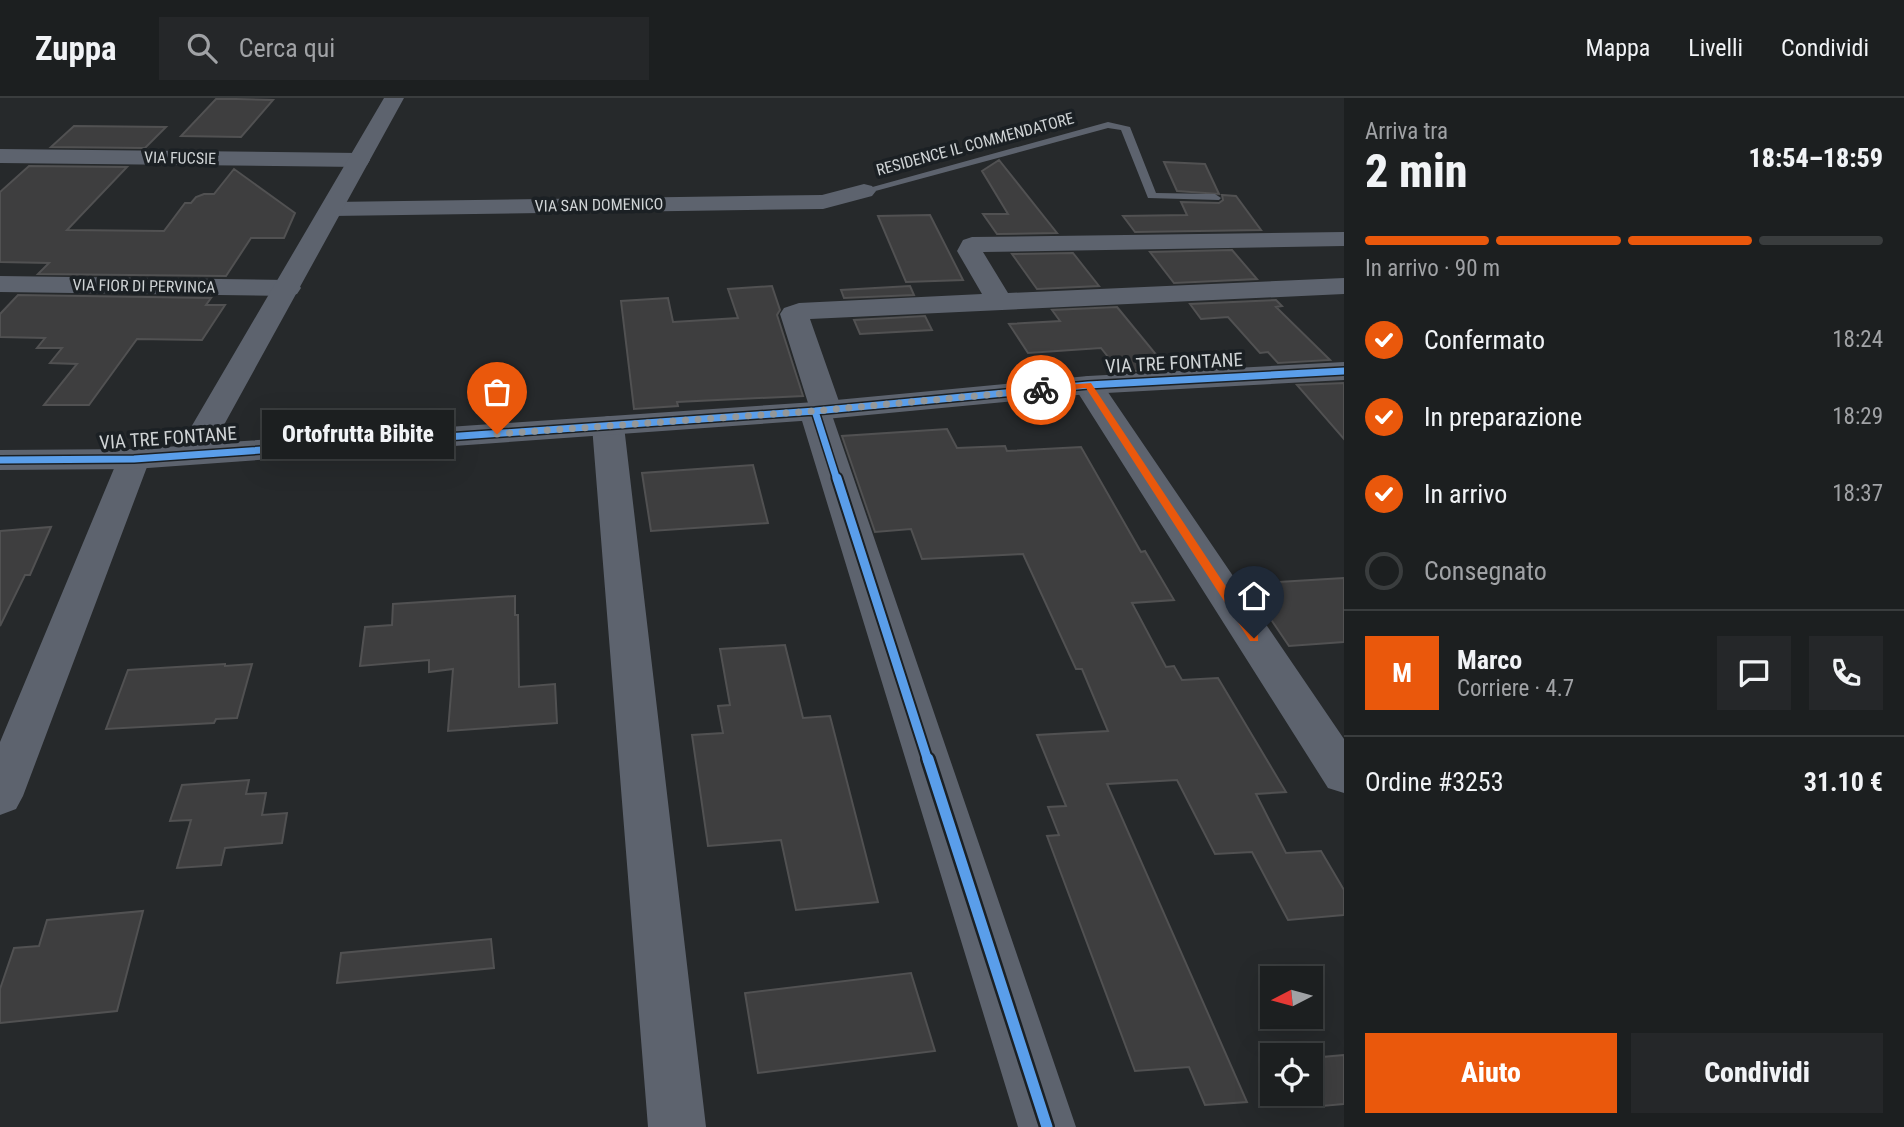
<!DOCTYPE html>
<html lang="it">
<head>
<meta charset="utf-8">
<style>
  :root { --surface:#1c1f20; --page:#252729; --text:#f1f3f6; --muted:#a0a2a5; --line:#3a3d3e; --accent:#ea580c }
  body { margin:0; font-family:"Roboto Condensed",sans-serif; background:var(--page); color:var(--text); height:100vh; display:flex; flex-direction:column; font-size:26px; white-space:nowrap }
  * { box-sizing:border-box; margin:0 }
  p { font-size:23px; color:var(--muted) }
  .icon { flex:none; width:38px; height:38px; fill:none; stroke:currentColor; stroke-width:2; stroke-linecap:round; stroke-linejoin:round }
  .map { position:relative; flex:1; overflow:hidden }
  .sheet { display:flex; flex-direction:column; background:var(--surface); width:560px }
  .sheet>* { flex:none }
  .needle { width:46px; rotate:264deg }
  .controls { position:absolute; left:1260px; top:868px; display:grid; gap:14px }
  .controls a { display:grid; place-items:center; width:63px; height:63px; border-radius:0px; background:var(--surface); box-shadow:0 7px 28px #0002,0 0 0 2px var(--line); font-size:35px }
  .pin { position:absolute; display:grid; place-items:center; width:60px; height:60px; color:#fff; margin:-72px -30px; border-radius:50% 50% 50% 0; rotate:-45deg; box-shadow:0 0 7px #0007 }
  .pin .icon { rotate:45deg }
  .courier { position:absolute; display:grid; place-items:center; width:70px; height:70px; margin:-35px; border:5px solid #ea580c; border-radius:50%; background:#fff; color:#222; box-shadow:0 2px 9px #0007 }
  .bubble { position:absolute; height:49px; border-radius:0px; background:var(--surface); box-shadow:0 7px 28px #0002,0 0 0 2px var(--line); font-size:23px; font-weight:800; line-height:49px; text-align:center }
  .overview em { font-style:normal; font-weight:800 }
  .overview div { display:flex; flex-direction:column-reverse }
  .overview { display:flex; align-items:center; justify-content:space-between; height:119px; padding:0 21px }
  h1 { font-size:46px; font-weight:800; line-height:52px }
  .bar { display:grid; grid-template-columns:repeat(4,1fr); gap:10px 7px; align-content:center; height:84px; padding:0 21px }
  .bar i { height:9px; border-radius:5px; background:var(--line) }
  .bar .current { background:var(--accent) }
  .bar p { grid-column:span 4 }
  .line { display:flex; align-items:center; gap:18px; padding:0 21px; border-top:2px solid var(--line) }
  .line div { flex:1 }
  .round { display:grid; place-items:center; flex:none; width:74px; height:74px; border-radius:0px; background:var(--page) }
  ol { padding:0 21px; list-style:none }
  li { display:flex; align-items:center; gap:21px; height:77px }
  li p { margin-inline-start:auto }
  li .icon { padding:7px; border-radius:50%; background:var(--accent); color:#fff; stroke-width:4 }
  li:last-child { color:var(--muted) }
  li i { width:38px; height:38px; border:4px solid var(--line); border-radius:50% }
  .action { display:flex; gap:14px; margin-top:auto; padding:14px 21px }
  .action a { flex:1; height:80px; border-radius:0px; background:var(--accent); color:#fff; font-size:28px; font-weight:800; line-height:80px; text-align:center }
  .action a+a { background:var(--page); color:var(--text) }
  header { display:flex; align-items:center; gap:42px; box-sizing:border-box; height:98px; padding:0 35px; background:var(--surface); border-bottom:2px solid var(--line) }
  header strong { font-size:33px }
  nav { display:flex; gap:38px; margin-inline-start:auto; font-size:24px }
  .search { width:490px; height:63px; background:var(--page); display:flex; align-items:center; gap:18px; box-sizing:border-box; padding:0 24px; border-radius:0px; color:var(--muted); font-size:26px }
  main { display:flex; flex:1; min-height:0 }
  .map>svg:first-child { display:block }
  .building { fill:#3e3e3f; stroke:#515152; stroke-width:2 }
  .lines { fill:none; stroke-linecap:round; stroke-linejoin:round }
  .service { fill:#5d636e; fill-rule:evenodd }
  .minor { fill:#5d636e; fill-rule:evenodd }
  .tertiary { fill:#5d636e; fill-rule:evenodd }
  .cycleway-far2-casing { stroke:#1b2024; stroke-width:10 }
  .cycleway-far1-casing { stroke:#1b2024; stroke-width:13 }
  .cycleway-casing { stroke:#1b2024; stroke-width:16 }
  .cycleway-far2 { stroke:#5a9eea; stroke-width:7 }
  .cycleway-far1 { stroke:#5a9eea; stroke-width:9 }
  .cycleway { stroke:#5a9eea; stroke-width:11 }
  .route { fill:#ea580c }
  .done { stroke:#94989a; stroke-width:7; stroke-dasharray:0 12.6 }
  .labels { text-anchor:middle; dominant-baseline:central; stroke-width:7; stroke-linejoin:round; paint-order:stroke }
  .far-street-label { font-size:16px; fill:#cfd3d5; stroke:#1b2024 }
  .street-label { font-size:19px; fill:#cfd3d5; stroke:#1b2024 }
</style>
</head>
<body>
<header>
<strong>Zuppa</strong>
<div class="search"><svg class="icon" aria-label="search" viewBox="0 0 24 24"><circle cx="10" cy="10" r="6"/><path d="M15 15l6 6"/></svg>Cerca qui</div>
<nav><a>Mappa</a><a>Livelli</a><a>Condividi</a></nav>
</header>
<main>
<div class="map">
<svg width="1344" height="1029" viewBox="0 0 1344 1029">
  <rect width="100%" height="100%" fill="#26292b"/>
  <path class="building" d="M 216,1 L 236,1 L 273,2 L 241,39 L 181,38 Z
    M 74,28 L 166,29 L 145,50 L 51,49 Z
    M 999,62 L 1057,135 L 997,136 L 983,116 L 1008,116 L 982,73 Z
    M 1164,64 L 1205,66 L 1219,96 L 1177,93 Z
    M 29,68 L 127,69 L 67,132 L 164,133 L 185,105 L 191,105 L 196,99 L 204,96 L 214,96 L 234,71 L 295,115 L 284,140 L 251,140 L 226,178 L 38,176 L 49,165 L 0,164 L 0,94 Z
    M 1222,97 L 1236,98 L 1261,132 L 1135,134 L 1123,118 L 1187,117 L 1181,104 L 1219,105 L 1223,102 Z
    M 930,117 L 963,182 L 906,184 L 878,118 Z
    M 1232,152 L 1257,181 L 1174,185 L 1150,154 Z
    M 1073,155 L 1099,188 L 1037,191 L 1012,156 Z
    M 772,188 L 780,212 L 777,217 L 803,298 L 677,304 L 678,308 L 634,311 L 621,203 L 668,200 L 673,224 L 738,220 L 728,191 Z
    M 910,188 L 914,197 L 844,200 L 841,192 Z
    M 18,197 L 211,200 L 206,207 L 225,207 L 202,242 L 137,241 L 89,307 L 44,307 L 77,266 L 50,265 L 62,250 L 37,250 L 45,240 L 0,239 L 0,216 Z
    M 1276,202 L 1282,208 L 1276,209 L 1330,262 L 1278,265 L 1268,254 L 1260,255 L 1228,219 L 1201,221 L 1190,206 Z
    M 1117,209 L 1168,271 L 1120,274 L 1101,250 L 1028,255 L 1009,226 L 1060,223 L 1052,212 Z
    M 925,218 L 932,232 L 860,236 L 854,222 Z
    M 1344,285 L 1344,341 L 1297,287 Z
    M 947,331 L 957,350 L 1005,348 L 1007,353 L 1081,349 L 1141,454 L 1145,453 L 1174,502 L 1132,505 L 1166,569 L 1174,568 L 1182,582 L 1218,580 L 1286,694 L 1256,696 L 1286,755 L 1321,753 L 1344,792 L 1344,817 L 1288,822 L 1252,754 L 1215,756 L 1177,682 L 1107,686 L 1247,1004 L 1205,1007 L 1189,969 L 1135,973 L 1047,738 L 1059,737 L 1048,709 L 1066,708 L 1037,637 L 1108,633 L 1082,571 L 1076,571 L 1023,456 L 922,461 L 911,431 L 875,434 L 842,338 Z
    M 753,367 L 768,425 L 651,433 L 642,375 Z
    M 51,429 L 30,477 L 25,477 L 0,528 L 0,433 Z
    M 1344,480 L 1344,544 L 1289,548 L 1247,486 Z
    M 515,498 L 515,517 L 518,517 L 519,589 L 555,586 L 557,625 L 448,633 L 453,571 L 429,574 L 429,562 L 360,568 L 365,529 L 392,527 L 393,506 Z
    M 785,547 L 803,620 L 830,618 L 878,804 L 796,812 L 781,742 L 708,748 L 692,637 L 723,635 L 718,608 L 730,607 L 720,551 Z
    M 225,566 L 225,568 L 252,566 L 237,620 L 216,621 L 214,625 L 106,631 L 128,572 Z
    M 249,682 L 246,696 L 266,695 L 262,717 L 287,715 L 282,745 L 225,750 L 221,767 L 177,770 L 191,722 L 170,723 L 182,687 Z
    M 143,813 L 117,913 L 0,925 L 0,891 L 14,850 L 39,848 L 47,822 Z
    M 491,841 L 494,870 L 337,885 L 341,855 Z
    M 911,875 L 935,953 L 758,975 L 745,895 Z
    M 1344,957 L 1344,1006 L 1311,1009 L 1311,960 Z"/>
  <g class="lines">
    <path class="service" d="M 1108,24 L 1130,29 L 1156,95 L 1215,96 L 1221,100 L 1219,102 L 1148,100 L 1121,32 L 1108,30 L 868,95 L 858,93 Z"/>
    <path class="minor" d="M 0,51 L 359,55 L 367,57 L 370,62 L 367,67 L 359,69 L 0,65 Z
      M 864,86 L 872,88 L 876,93 L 872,98 L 823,111 L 332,118 L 324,116 L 320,111 L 324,106 L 332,104 L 822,97 Z
      M 1344,134 L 1344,148 L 983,154 L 1008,195 L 1344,180 L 1344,196 L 810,221 L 842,312 L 833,320 L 1076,1029 L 1018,1029 L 799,313 L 808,305 L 780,216 L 784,210 L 799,205 L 982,196 L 957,153 L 963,142 L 972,139 Z
      M 0,178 L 288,182 L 297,184 L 301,190 L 297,196 L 288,198 L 0,194 Z
      M 1088,278 L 1099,281 L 1344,641 L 1344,695 L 1328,690 L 1073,287 L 1077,281 Z
      M 608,318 L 619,321 L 624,328 L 706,1029 L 648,1029 L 592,328 L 597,321 Z
      M 134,351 L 146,354 L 150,361 L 23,698 L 16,711 L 0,717 L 0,644 L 118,361 L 122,354 Z"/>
    <path class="tertiary" d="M 384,0 L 404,0 L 214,345 L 815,304 L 1088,278 L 1344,264 L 1344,282 L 1088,296 L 815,322 L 134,371 L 0,372 L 0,352 L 134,351 L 180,348 Z"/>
    <g class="cycleway-far2-casing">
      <path id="cycleway-far2" d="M 815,313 L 837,382
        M 0,362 L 134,361 L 815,313 L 1088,287 L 1344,273"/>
    </g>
    <g class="cycleway-far1-casing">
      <path id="cycleway-far1" d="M 837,380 L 928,663"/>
    </g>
    <g class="cycleway-casing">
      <path id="cycleway" d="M 928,661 L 1047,1029"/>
    </g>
    <use href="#cycleway-far2" class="cycleway-far2"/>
    <use href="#cycleway-far1" class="cycleway-far1"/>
    <use href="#cycleway" class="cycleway"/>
  </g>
  <path class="route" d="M 1091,285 L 1258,537 L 1258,543 L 1250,543 L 1086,290 L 1041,294 L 1036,292 L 1041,289 Z"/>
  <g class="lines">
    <path class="done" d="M 497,336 L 815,313 L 1041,292"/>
  </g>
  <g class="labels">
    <g class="far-street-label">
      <text transform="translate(975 46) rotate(-15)">RESIDENCE IL COMMENDATORE</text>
      <text transform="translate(180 60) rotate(1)">VIA FUCSIE</text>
      <text transform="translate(599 107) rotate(-1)">VIA SAN DOMENICO</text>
      <text transform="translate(144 188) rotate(1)">VIA FIOR DI PERVINCA</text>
    </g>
    <g class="street-label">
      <text transform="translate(1174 265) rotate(-3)">VIA TRE FONTANE</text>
      <text transform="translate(168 340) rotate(-4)">VIA TRE FONTANE</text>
    </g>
  </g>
</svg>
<div class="controls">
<a><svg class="needle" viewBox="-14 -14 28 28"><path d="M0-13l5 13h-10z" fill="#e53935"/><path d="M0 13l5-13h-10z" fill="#a0a2a5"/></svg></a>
<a><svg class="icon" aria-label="locate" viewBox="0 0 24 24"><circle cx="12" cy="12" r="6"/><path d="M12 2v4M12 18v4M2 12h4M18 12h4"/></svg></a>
</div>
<div class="pin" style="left:497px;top:336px;background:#ea580c"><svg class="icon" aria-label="bag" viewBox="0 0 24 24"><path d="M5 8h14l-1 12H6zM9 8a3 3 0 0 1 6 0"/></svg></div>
<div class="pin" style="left:1254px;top:540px;background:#1f2937"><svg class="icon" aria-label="home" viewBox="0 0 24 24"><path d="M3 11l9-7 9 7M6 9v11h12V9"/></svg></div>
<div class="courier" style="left:1041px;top:292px"><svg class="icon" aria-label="bike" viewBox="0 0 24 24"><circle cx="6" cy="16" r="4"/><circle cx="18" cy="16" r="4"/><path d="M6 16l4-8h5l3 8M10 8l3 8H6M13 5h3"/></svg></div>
<div class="bubble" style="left:262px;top:312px;width:192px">Ortofrutta Bibite</div>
</div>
<section class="sheet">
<div class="overview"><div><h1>2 min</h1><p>Arriva tra</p></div><em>18:54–18:59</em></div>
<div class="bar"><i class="current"></i><i class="current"></i><i class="current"></i><i></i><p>In arrivo · 90 m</p></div>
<ol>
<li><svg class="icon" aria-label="check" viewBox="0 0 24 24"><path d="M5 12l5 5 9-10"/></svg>Confermato<p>18:24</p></li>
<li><svg class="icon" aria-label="check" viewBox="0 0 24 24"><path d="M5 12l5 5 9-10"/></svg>In preparazione<p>18:29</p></li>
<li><svg class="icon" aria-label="check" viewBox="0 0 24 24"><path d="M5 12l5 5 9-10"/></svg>In arrivo<p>18:37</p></li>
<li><i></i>Consegnato</li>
</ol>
<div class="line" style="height:126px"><b class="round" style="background:var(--accent);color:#fff">M</b><div><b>Marco</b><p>Corriere · 4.7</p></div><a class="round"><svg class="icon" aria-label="chat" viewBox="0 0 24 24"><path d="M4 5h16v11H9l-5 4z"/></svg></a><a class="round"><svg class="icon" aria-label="phone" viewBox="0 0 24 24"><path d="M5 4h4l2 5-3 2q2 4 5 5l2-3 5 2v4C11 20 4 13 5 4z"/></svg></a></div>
<div class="line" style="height:91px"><div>Ordine #3253</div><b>31.10 €</b></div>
<div class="action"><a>Aiuto</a><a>Condividi</a></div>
</section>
</main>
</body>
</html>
